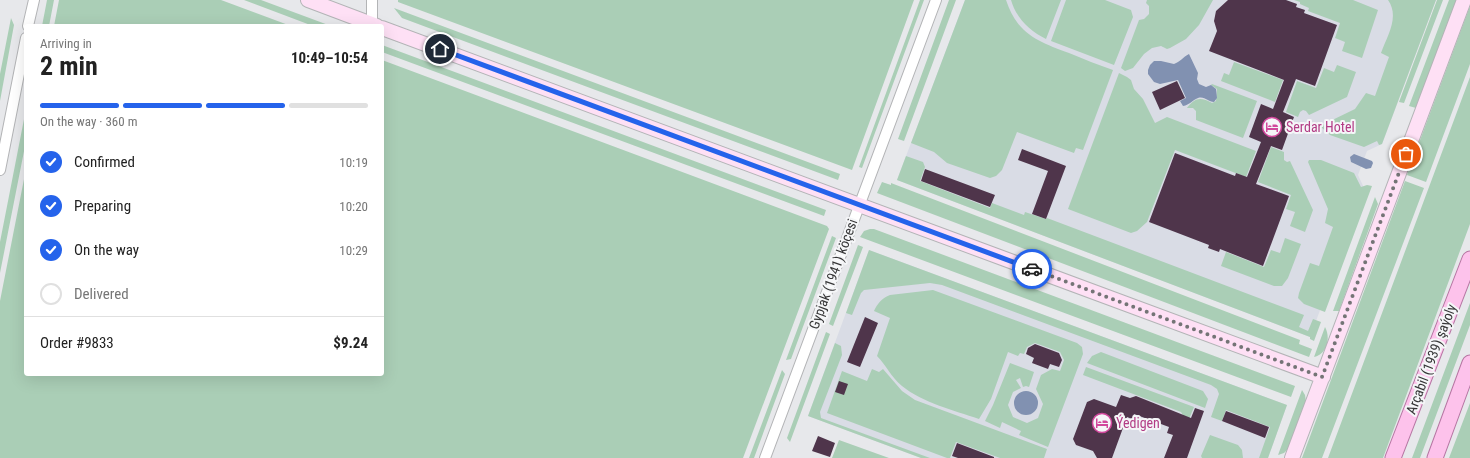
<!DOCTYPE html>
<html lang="en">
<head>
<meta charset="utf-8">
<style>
  :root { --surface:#fff; --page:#f2f2f2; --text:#222; --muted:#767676; --line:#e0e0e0; --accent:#2563eb }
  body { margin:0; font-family:"Roboto Condensed",sans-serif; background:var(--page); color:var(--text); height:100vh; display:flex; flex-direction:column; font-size:15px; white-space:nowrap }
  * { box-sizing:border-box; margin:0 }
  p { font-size:13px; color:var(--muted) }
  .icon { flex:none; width:22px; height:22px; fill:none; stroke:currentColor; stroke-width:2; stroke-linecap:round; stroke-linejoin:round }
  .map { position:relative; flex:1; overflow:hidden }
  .side { position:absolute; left:24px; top:24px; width:360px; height:352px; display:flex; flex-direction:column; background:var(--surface); border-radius:4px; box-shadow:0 4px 16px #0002 }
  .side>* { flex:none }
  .pin { position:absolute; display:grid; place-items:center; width:34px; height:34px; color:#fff; margin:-17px; border:2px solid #fff; border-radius:50%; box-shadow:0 1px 4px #0007 }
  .courier { position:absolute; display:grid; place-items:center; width:40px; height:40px; margin:-20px; border:3px solid #2563eb; border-radius:50%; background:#fff; color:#222; box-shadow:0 1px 5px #0007 }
  .summary em { font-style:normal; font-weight:700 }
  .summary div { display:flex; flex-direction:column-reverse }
  .summary { display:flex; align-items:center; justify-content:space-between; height:68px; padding:0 16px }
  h1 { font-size:26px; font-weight:700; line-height:30px }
  .bar { display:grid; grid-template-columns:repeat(4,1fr); gap:6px 4px; align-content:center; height:48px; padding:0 16px }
  .bar i { height:5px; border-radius:3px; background:var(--line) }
  .bar .active { background:var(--accent) }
  .bar p { grid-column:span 4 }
  .line { display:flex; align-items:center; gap:10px; padding:0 16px; border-top:1px solid var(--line) }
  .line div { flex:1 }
  ol { padding:0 16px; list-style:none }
  li { display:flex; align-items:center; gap:12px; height:44px }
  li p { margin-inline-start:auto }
  li .icon { padding:4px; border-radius:50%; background:var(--accent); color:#fff; stroke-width:4 }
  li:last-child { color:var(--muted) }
  li i { width:22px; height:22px; border:2px solid var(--line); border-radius:50% }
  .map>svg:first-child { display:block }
  .built { fill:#d9dce5 }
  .green { fill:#aaceb6 }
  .water { fill:#8191b1 }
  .building { fill:#4f354b }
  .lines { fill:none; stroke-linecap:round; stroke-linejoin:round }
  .street-casing { stroke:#b3b4b6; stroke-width:12 }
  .secondary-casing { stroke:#b3b4b6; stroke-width:16 }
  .primary-casing { stroke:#b676a3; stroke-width:17 }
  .street { stroke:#fff; stroke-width:10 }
  .secondary { stroke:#fee0f5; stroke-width:14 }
  .primary { stroke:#fdc2eb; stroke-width:15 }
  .done { stroke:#747476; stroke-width:4; stroke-dasharray:0 7.2 }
  .route { stroke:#2563eb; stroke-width:5 }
  .labels { text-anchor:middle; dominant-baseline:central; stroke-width:4; stroke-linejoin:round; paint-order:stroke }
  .hotel-label { font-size:14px; fill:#b23c85; stroke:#f5f6f8; text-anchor:start }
  .street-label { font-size:14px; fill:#363637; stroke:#f5f6f8 }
</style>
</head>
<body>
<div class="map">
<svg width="1470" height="458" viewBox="0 0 1470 458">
  <rect width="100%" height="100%" fill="#e7e8eb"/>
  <path class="built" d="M 965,0 L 1436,0 L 1382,144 L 1367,151 L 1358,175 L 1365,190 L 1310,337 L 897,180 Z
    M 869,250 L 1287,405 L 1268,458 L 921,458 L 808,416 Z"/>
  <path class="green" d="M 47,0 L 54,0 L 49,26 L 42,26 Z
    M 59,0 L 221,0 L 291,26 L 54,26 Z
    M 244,0 L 261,0 L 331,26 L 313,26 Z
    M 398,0 L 914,0 L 852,170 L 398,2 Z
    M 920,0 L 924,0 L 862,168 L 859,167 Z
    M 949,0 L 956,0 L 904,141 L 898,139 Z
    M 965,0 L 1006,0 C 1017,34 1039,42 1069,53 C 1084,59 1098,65 1113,70 L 1083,150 L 1076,148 L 1074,153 L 1017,132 L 1002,170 L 996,176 L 990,178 L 947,163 L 934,152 L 911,143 Z
    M 1011,0 L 1061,0 L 1046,39 C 1030,31 1016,18 1011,0 Z
    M 1066,0 L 1105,0 L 1131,10 L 1133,17 L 1114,65 L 1051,41 Z
    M 1147,0 L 1213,0 L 1199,25 L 1186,39 L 1170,48 L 1167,49 L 1161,46 L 1152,48 L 1144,54 L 1133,68 L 1125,71 L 1121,68 L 1139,20 L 1144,19 L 1149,14 L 1149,6 L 1146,3 Z
    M 1294,0 L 1353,0 L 1378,10 L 1362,58 L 1342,51 L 1345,42 L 1335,38 L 1340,23 L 1308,11 L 1309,8 L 1300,4 L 1300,2 Z
    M 1388,0 L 1436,0 L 1382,144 L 1379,145 L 1377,141 L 1364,147 L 1330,135 L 1321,127 L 1322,125 L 1355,109 L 1366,93 L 1375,96 L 1389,57 L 1381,53 C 1387,36 1400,17 1388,0 Z
    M 1437,0 L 1443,0 L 1404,103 L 1399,102 Z
    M 1449,0 L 1457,0 L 1416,108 L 1409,106 Z
    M 1470,6 L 1470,64 L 1426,182 L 1407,175 Z
    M 394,8 L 840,174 L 838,180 L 402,18 Z
    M 11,18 L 14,25 L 0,101 L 0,74 Z
    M 382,45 L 826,210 L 824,216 L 382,52 Z
    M 382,60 L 827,226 L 829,229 L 743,458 L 0,458 L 0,301 L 26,169 L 26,374 L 382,374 Z
    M 1234,62 L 1283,80 L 1275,102 L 1221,81 L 1224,73 L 1229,75 Z
    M 1337,65 L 1356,72 L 1347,97 L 1309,115 L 1306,111 L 1303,110 L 1300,112 L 1298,117 L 1286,112 L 1297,81 L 1316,88 L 1324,68 L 1334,72 Z
    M 1119,73 L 1127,77 L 1131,80 L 1134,89 L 1143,99 L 1155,123 L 1167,117 L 1256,151 L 1246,177 L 1175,150 L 1147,222 L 1137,231 L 1131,233 L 1068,209 Z
    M 1470,77 L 1470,224 L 1383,458 L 1328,458 Z
    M 1212,84 L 1257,101 L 1243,138 L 1196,120 L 1196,111 L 1193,108 L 1187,108 C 1195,97 1201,97 1212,103 L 1216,101 L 1217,89 L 1211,85 Z
    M 26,109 L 26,141 L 0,273 L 0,242 Z
    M 1271,147 L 1284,152 L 1284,160 L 1287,162 L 1290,161 L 1313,210 L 1305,232 L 1290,226 L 1295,212 L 1286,209 L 1291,195 L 1258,182 Z
    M 906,156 L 923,162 L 925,167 L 920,181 L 990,208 L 992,203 L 1024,215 L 1025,212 L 1046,219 L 1047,218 L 1304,315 L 1299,327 L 1308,331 L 1313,319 L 1321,322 L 1314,341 L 1310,339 L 1310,337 L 897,180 Z
    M 1309,160 L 1321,160 L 1354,173 L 1361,187 L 1367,185 L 1372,186 L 1325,312 L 1304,304 L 1298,298 L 1299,293 L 1310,263 L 1319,266 L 1333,227 L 1325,223 L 1328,209 L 1308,162 Z
    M 1405,181 L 1424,188 L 1322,458 L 1302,458 Z
    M 882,182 L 891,185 L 891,183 L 1300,340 L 1299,344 L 1312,349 L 1309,357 L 877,193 Z
    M 1375,197 L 1378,204 L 1339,311 L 1333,311 Z
    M 870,229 L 874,229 L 1295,386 L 1291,397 L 860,237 L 864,231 Z
    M 832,236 L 836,238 L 791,359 L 786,360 Z
    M 1285,238 L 1301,244 L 1288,278 L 1282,286 L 1274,286 L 1221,266 L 1226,252 L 1264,267 L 1271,250 L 1280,253 Z
    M 858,245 L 863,247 L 833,326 L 829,324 Z
    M 869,250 L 1287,405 L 1268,458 L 1259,458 L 1270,427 L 1226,410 L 1222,421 L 1211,417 L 1219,394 L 1217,389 L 1211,385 L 942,285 L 930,283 L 864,290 L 861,293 L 852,315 L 846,313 Z
    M 933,290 L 1077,343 L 1082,347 L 1083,354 L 1048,447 L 1019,435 L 1021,431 L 1002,422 L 1000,428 L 985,421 L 993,405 L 1010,363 L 1034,372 L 1029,387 L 1026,386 L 1023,387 L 1020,378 L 1016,380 L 1021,388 L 1013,392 L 1008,405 L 1013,417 L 1027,423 L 1038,418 L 1043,404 L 1036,389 L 1041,375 L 1052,369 L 1060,371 L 1064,360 L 1060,352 L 1035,343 L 1027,347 L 1024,354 L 1020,353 L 1018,356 L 1008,352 L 991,399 L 979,419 C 953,410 923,403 902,386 C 891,377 886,365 877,356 L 890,318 L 874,311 C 877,304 882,298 890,295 Z
    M 1470,303 L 1470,325 L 1420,458 L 1412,458 Z
    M 1325,327 C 1331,338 1327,354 1314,357 Z
    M 826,332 L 830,334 L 790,442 L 787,438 Z
    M 835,343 L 841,346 L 842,355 L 820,412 L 821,418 L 930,458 L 921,458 L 808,416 Z
    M 1101,352 L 1203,391 L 1208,399 L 1205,408 L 1087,363 L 1092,356 Z
    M 1086,367 L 1194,407 L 1189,419 L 1184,417 L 1181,412 L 1083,375 Z
    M 872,369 L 879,372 L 883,369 L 902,391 L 915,400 L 1047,449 L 1044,458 L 1000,458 L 956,442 L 950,458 L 947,458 L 827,413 L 842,371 L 867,381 Z
    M 782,370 L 785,374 L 754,458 L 749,458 Z
    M 1302,390 L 1305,395 L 1306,402 L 1288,449 L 1284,453 L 1278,455 Z
    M 1470,403 L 1470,458 L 1449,458 Z
    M 1210,435 L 1238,445 L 1242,450 L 1243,458 L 1202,458 L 1201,456 Z
    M 839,440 L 889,458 L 832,458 Z"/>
  <path class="water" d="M 1189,54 L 1198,73 L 1197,79 L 1199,84 L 1206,87 L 1211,85 L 1216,89 L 1217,98 L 1214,102 C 1208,102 1205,96 1198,98 C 1192,100 1190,105 1183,106 L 1180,101 L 1186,98 L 1178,80 L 1160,84 L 1154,82 L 1148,74 L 1148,70 L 1150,65 L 1154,61 L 1161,61 L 1174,64 C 1180,62 1183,57 1189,54 Z
    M 1354,154 L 1372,161 L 1373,163 L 1371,168 L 1366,169 L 1351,162 L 1350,157 Z
    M1014 403a12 12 0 1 1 24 0a12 12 0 1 1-24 0Z"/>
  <path class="building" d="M 1228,0 L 1286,0 L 1297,4 L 1296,7 L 1305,10 L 1304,13 L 1337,25 L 1315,86 L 1296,79 L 1283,112 L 1294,117 L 1282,150 L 1271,146 L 1256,184 L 1289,196 L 1263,266 L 1220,249 L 1219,252 L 1208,248 L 1209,245 L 1149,222 L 1175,153 L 1235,176 L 1236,173 L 1247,177 L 1261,142 L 1249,137 L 1261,104 L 1273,109 L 1284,80 L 1209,51 L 1217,31 L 1214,21 L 1216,11 Z
    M 1177,81 L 1185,98 L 1160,110 L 1152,92 Z
    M 1022,149 L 1066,166 L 1046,219 L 1032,214 L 1048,171 L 1018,160 Z
    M 925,169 L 995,195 L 990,207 L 921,181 Z
    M 865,317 L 878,323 L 860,367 L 847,362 Z
    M 1035,344 L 1059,353 L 1062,360 L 1059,367 L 1050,364 L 1048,369 L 1032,363 L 1034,358 L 1026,354 L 1028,348 Z
    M 839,381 L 848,384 L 844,395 L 835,392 Z
    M 1121,395 L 1130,398 L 1136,396 L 1191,418 L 1195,408 L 1204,411 L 1187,458 L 1164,458 L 1173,435 L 1167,433 L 1169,427 L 1134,414 L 1132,419 L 1127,417 L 1112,458 L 1097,458 L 1093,451 L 1076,445 L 1073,439 L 1087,402 L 1094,399 L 1116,407 Z
    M 1226,411 L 1269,427 L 1265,438 L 1222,421 Z
    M 818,436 L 835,443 L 830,457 L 812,451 Z
    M 957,443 L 994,457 L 994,458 L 958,458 L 952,456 Z"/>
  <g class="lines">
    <g class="street-casing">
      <path id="street" d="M 372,24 L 372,0
        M 28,26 L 34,0
        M 0,170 L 26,38
        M 765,458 L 936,0"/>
    </g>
    <g class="secondary-casing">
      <path id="secondary" d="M 308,0 L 377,26
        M 382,28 L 1323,377
        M 1292,458 L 1464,0"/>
    </g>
    <g class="primary-casing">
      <path id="primary" d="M 1393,458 L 1470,259
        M 1435,458 L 1470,363"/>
    </g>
    <use href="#street" class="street"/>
    <use href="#secondary" class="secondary"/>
    <use href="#primary" class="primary"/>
  </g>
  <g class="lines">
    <path class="done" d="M 1032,269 L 1322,377 L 1406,154"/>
    <path class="route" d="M 440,49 L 1032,269"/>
  </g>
  <defs>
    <g id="hotel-ring" transform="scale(1)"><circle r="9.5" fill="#f5f6f8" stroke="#d1479c" stroke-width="1.5"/><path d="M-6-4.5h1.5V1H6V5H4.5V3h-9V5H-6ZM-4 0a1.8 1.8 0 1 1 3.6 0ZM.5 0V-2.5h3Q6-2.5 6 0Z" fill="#d1479c"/></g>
  </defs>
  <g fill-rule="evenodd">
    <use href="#hotel-ring" x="1272" y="127"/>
    <use href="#hotel-ring" x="1102" y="423"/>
  </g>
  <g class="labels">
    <g class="hotel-label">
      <text x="1286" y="127">Serdar Hotel</text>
      <text x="1116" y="423">Ýedigen</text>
    </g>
    <g class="street-label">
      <text transform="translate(833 274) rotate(-70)">Gypjak (1941) köçesi</text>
      <text transform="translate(1431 359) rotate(-69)">Arçabil (1939) şaýoly</text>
    </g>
  </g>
</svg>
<div class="pin" style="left:1406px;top:154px;background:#ea580c"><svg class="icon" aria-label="bag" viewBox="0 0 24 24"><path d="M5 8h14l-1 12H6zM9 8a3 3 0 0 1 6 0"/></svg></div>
<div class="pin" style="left:440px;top:49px;background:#1f2937"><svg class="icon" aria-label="home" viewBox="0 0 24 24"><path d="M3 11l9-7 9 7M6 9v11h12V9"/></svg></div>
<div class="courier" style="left:1032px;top:269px"><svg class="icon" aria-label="car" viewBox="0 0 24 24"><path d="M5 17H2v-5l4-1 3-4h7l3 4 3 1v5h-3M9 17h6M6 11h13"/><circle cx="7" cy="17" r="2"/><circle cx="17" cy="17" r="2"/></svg></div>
<section class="side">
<div class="summary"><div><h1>2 min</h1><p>Arriving in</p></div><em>10:49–10:54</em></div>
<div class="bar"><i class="active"></i><i class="active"></i><i class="active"></i><i></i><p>On the way · 360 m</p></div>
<ol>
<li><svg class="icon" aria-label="check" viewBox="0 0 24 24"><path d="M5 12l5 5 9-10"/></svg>Confirmed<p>10:19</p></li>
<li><svg class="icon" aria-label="check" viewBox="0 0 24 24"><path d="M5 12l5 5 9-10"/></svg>Preparing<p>10:20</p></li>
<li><svg class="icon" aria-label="check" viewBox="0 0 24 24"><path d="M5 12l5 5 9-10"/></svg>On the way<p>10:29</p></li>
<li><i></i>Delivered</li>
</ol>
<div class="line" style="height:52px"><div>Order #9833</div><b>$9.24</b></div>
</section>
</div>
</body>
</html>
